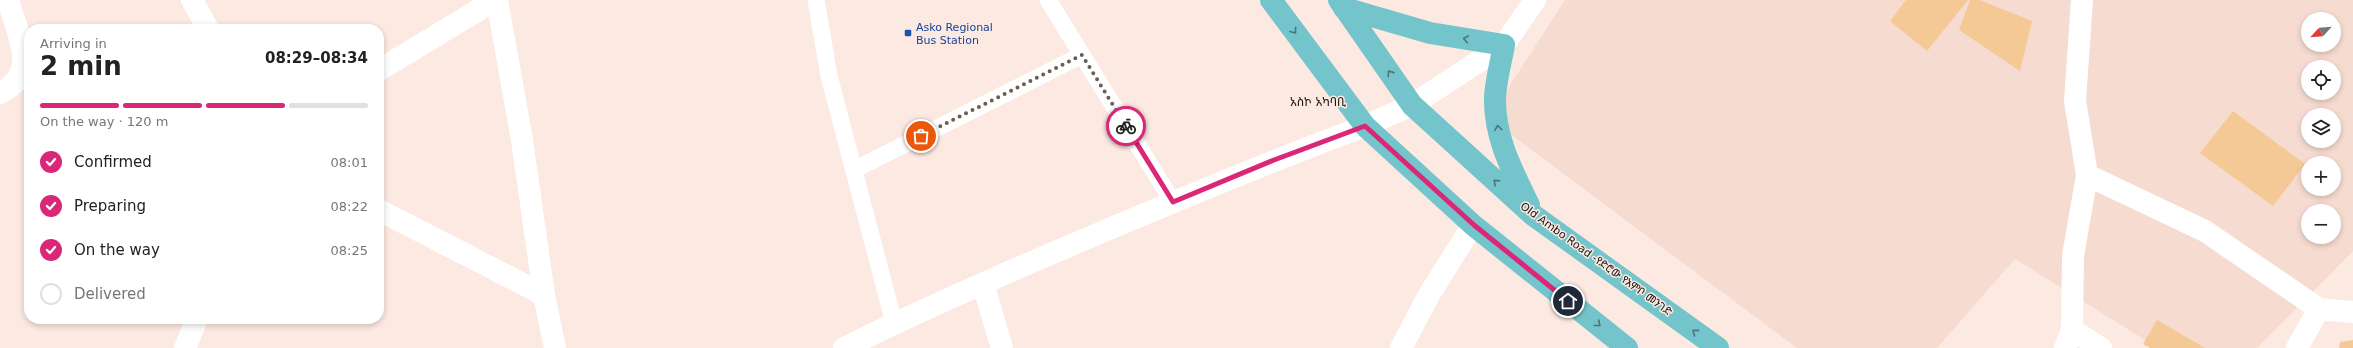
<!DOCTYPE html>
<html lang="en">
<head>
<meta charset="utf-8">
<style>
  :root { --surface:#fff; --page:#f2f2f2; --text:#222; --muted:#767676; --line:#e0e0e0; --accent:#db2777 }
  body { margin:0; font-family:"DejaVu Sans","Noto Sans Ethiopic",sans-serif; background:var(--page); color:var(--text); height:100vh; display:flex; flex-direction:column; font-size:15px; white-space:nowrap }
  * { box-sizing:border-box; margin:0 }
  p { font-size:13px; color:var(--muted) }
  .icon { flex:none; width:22px; height:22px; fill:none; stroke:currentColor; stroke-width:2; stroke-linecap:round; stroke-linejoin:round }
  .map { position:relative; flex:1; overflow:hidden }
  .panel { position:absolute; left:24px; top:24px; width:360px; height:300px; display:flex; flex-direction:column; background:var(--surface); border-radius:16px; box-shadow:0 2px 6px #0003 }
  .panel>* { flex:none }
  .needle { width:26px; rotate:244deg }
  .tools { position:absolute; left:2301px; top:12px; display:grid; gap:8px }
  .tools a { display:grid; place-items:center; width:40px; height:40px; border-radius:50%; background:var(--surface); box-shadow:0 2px 6px #0003; font-size:20px }
  .pin { position:absolute; display:grid; place-items:center; width:34px; height:34px; color:#fff; margin:-17px; border:2px solid #fff; border-radius:50%; box-shadow:0 1px 4px #0007 }
  .courier { position:absolute; display:grid; place-items:center; width:40px; height:40px; margin:-20px; border:3px solid #db2777; border-radius:50%; background:#fff; color:#222; box-shadow:0 1px 5px #0007 }
  .headline em { font-style:normal; font-weight:700 }
  .headline div { display:flex; flex-direction:column-reverse }
  .headline { display:flex; align-items:center; justify-content:space-between; height:68px; padding:0 16px }
  h1 { font-size:26px; font-weight:700; line-height:30px }
  .bar { display:grid; grid-template-columns:repeat(4,1fr); gap:6px 4px; align-content:center; height:48px; padding:0 16px }
  .bar i { height:5px; border-radius:3px; background:var(--line) }
  .bar .active { background:var(--accent) }
  .bar p { grid-column:span 4 }
  ol { padding:0 16px; list-style:none }
  li { display:flex; align-items:center; gap:12px; height:44px }
  li p { margin-inline-start:auto }
  li .icon { padding:4px; border-radius:50%; background:var(--accent); color:#fff; stroke-width:4 }
  li:last-child { color:var(--muted) }
  li i { width:22px; height:22px; border:2px solid var(--line); border-radius:50% }
  .map>svg:first-child { display:block }
  .built { fill:#f6dbd0; fill-rule:evenodd }
  .building { fill:#f5c995 }
  .lines { fill:none; stroke-linecap:round; stroke-linejoin:round }
  .lane { stroke:#fff; stroke-width:17 }
  .street { stroke:#fff; stroke-width:22 }
  .secondary { stroke:#fff; stroke-width:22 }
  .primary { stroke:#73c5cb; stroke-width:22 }
  .oneway { stroke:#4a7476 }
  .done { stroke:#685d58; stroke-width:4; stroke-dasharray:0 7.2 }
  .route { stroke:#db2777; stroke-width:5 }
  .transit-dot { fill:#1a4fb4; stroke:#fce9e1; stroke-width:1.5 }
  .labels { text-anchor:middle; dominant-baseline:central; stroke-width:3; stroke-linejoin:round; paint-order:stroke }
  .transit-label { font-size:11px; fill:#164399; stroke:#fce9e1; text-anchor:start }
  .street-label { font-size:11px; fill:#18120f; stroke:#fce9e1 }
  .neighbourhood-label { font-size:12px; fill:#18120f; stroke:#fce9e1 }
</style>
</head>
<body>
<div class="map">
<svg width="2353" height="348" viewBox="0 0 2353 348">
  <rect width="100%" height="100%" fill="#fce9e1"/>
  <path class="built" d="M 1565,0 L 2353,0 L 2353,251 L 2257,348 L 2158,348 L 2015,259 L 1937,348 L 1797,348 L 1489,118 ZM 2308,19 L 2334,19 L 2334,45 L 2308,45 ZM 2308,67 L 2334,67 L 2334,93 L 2308,93 ZM 2308,115 L 2334,115 L 2334,141 L 2308,141 ZM 2308,163 L 2334,163 L 2334,189 L 2308,189 ZM 2308,211 L 2334,211 L 2334,237 L 2308,237 Z"/>
  <path class="building" d="M 1906,0 L 1968,0 L 1927,51 L 1890,21 Z
    M 1970,0 L 1980,0 L 2032,21 L 2020,71 L 1959,30 Z
    M 2233,111 L 2305,164 L 2273,206 L 2200,153 Z
    M 2157,320 L 2205,348 L 2150,348 L 2143,344 Z
    M 2353,340 L 2353,348 L 2339,348 L 2340,342 Z"/>
  <g class="lines">
    <path class="lane" d="M 816,0 L 829,76 L 894,323
      M 1048,0 L 1173,202
      M 854,170 L 1082,55"/>
    <path class="street" d="M 192,0 L 208,29
      M 497,0 L 522,140 L 544,295 L 555,348
      M 379,70 L 495,0
      M 0,93 C 41,73 17,34 8,0
      M 2087,175 L 2205,231 L 2319,309
      M 379,210 L 544,295
      M 983,284 L 1002,348
      M 2072,330 L 2101,348
      M 185,348 L 197,319
      M 844,348 C 911,315 979,285 1048,255 C 1153,210 1258,166 1365,126
      M 1401,348 L 1430,293 L 1473,225
      M 2065,348 L 2072,330 L 2073,256 L 2087,175 L 2075,101 L 2082,0
      M 2297,348 L 2319,309 L 2353,312"/>
    <path class="secondary" d="M 1365,126 L 1412,105 L 1504,45 L 1535,0"/>
    <path class="primary" d="M 1271,0 L 1365,126 L 1473,225 L 1627,348
      M 1339,0 L 1412,105 L 1533,215 L 1718,348
      M 1344,8 L 1430,33 L 1504,45 C 1501,62 1496,80 1495,97 C 1494,137 1512,170 1529,205"/>
  </g>
  <defs><path id="oneway-chevron" d="M-2-3.5L2.5 0L-2 3.5" fill="none" stroke-width="1.6" stroke-linecap="round" stroke-linejoin="round"/></defs>
  <g class="oneway">
    <use href="#oneway-chevron" transform="translate(1294 31) rotate(53)"/>
    <use href="#oneway-chevron" transform="translate(1466 39) rotate(-170)"/>
    <use href="#oneway-chevron" transform="translate(1390 73) rotate(-125)"/>
    <use href="#oneway-chevron" transform="translate(1498 128) rotate(-97)"/>
    <use href="#oneway-chevron" transform="translate(1496 182) rotate(-138)"/>
    <use href="#oneway-chevron" transform="translate(1598 324) rotate(39)"/>
    <use href="#oneway-chevron" transform="translate(1695 332) rotate(-144)"/>
  </g>
  <g class="lines">
    <path class="done" d="M 921,136 L 1082,55 L 1126,126"/>
    <path class="route" d="M 1126,126 L 1173,202 L 1274,160 L 1365,126 L 1474,225 L 1568,301"/>
  </g>
  <rect class="transit-dot" x="904" y="29" width="8" height="8" rx="2"/>
  <g class="labels">
    <g class="transit-label">
      <text x="916" y="27">Asko Regional<tspan x="916" dy="13">Bus Station</tspan></text>
    </g>
    <g class="street-label">
      <text transform="translate(1596 259) rotate(36)">Old Ambo Road -የድሮው የአምቦ መንገድ</text>
    </g>
    <g class="neighbourhood-label">
      <text x="1318" y="102">አስኮ አካባቢ</text>
    </g>
  </g>
</svg>
<div class="tools">
<a><svg class="needle" viewBox="-14 -14 28 28"><path d="M0-13l5 13h-10z" fill="#e53935"/><path d="M0 13l5-13h-10z" fill="#767676"/></svg></a>
<a><svg class="icon" aria-label="locate" viewBox="0 0 24 24"><circle cx="12" cy="12" r="6"/><path d="M12 2v4M12 18v4M2 12h4M18 12h4"/></svg></a>
<a><svg class="icon" aria-label="layers" viewBox="0 0 24 24"><path d="M12 4l9 5-9 5-9-5zM3 14l9 5 9-5"/></svg></a>
<a>+</a>
<a>−</a>
</div>
<div class="pin" style="left:921px;top:136px;background:#ea580c"><svg class="icon" aria-label="bag" viewBox="0 0 24 24"><path d="M5 8h14l-1 12H6zM9 8a3 3 0 0 1 6 0"/></svg></div>
<div class="pin" style="left:1568px;top:301px;background:#1f2937"><svg class="icon" aria-label="home" viewBox="0 0 24 24"><path d="M3 11l9-7 9 7M6 9v11h12V9"/></svg></div>
<div class="courier" style="left:1126px;top:126px"><svg class="icon" aria-label="bike" viewBox="0 0 24 24"><circle cx="6" cy="16" r="4"/><circle cx="18" cy="16" r="4"/><path d="M6 16l4-8h5l3 8M10 8l3 8H6M13 5h3"/></svg></div>
<section class="panel">
<div class="headline"><div><h1>2 min</h1><p>Arriving in</p></div><em>08:29–08:34</em></div>
<div class="bar"><i class="active"></i><i class="active"></i><i class="active"></i><i></i><p>On the way · 120 m</p></div>
<ol>
<li><svg class="icon" aria-label="check" viewBox="0 0 24 24"><path d="M5 12l5 5 9-10"/></svg>Confirmed<p>08:01</p></li>
<li><svg class="icon" aria-label="check" viewBox="0 0 24 24"><path d="M5 12l5 5 9-10"/></svg>Preparing<p>08:22</p></li>
<li><svg class="icon" aria-label="check" viewBox="0 0 24 24"><path d="M5 12l5 5 9-10"/></svg>On the way<p>08:25</p></li>
<li><i></i>Delivered</li>
</ol>
</section>
</div>
</body>
</html>
